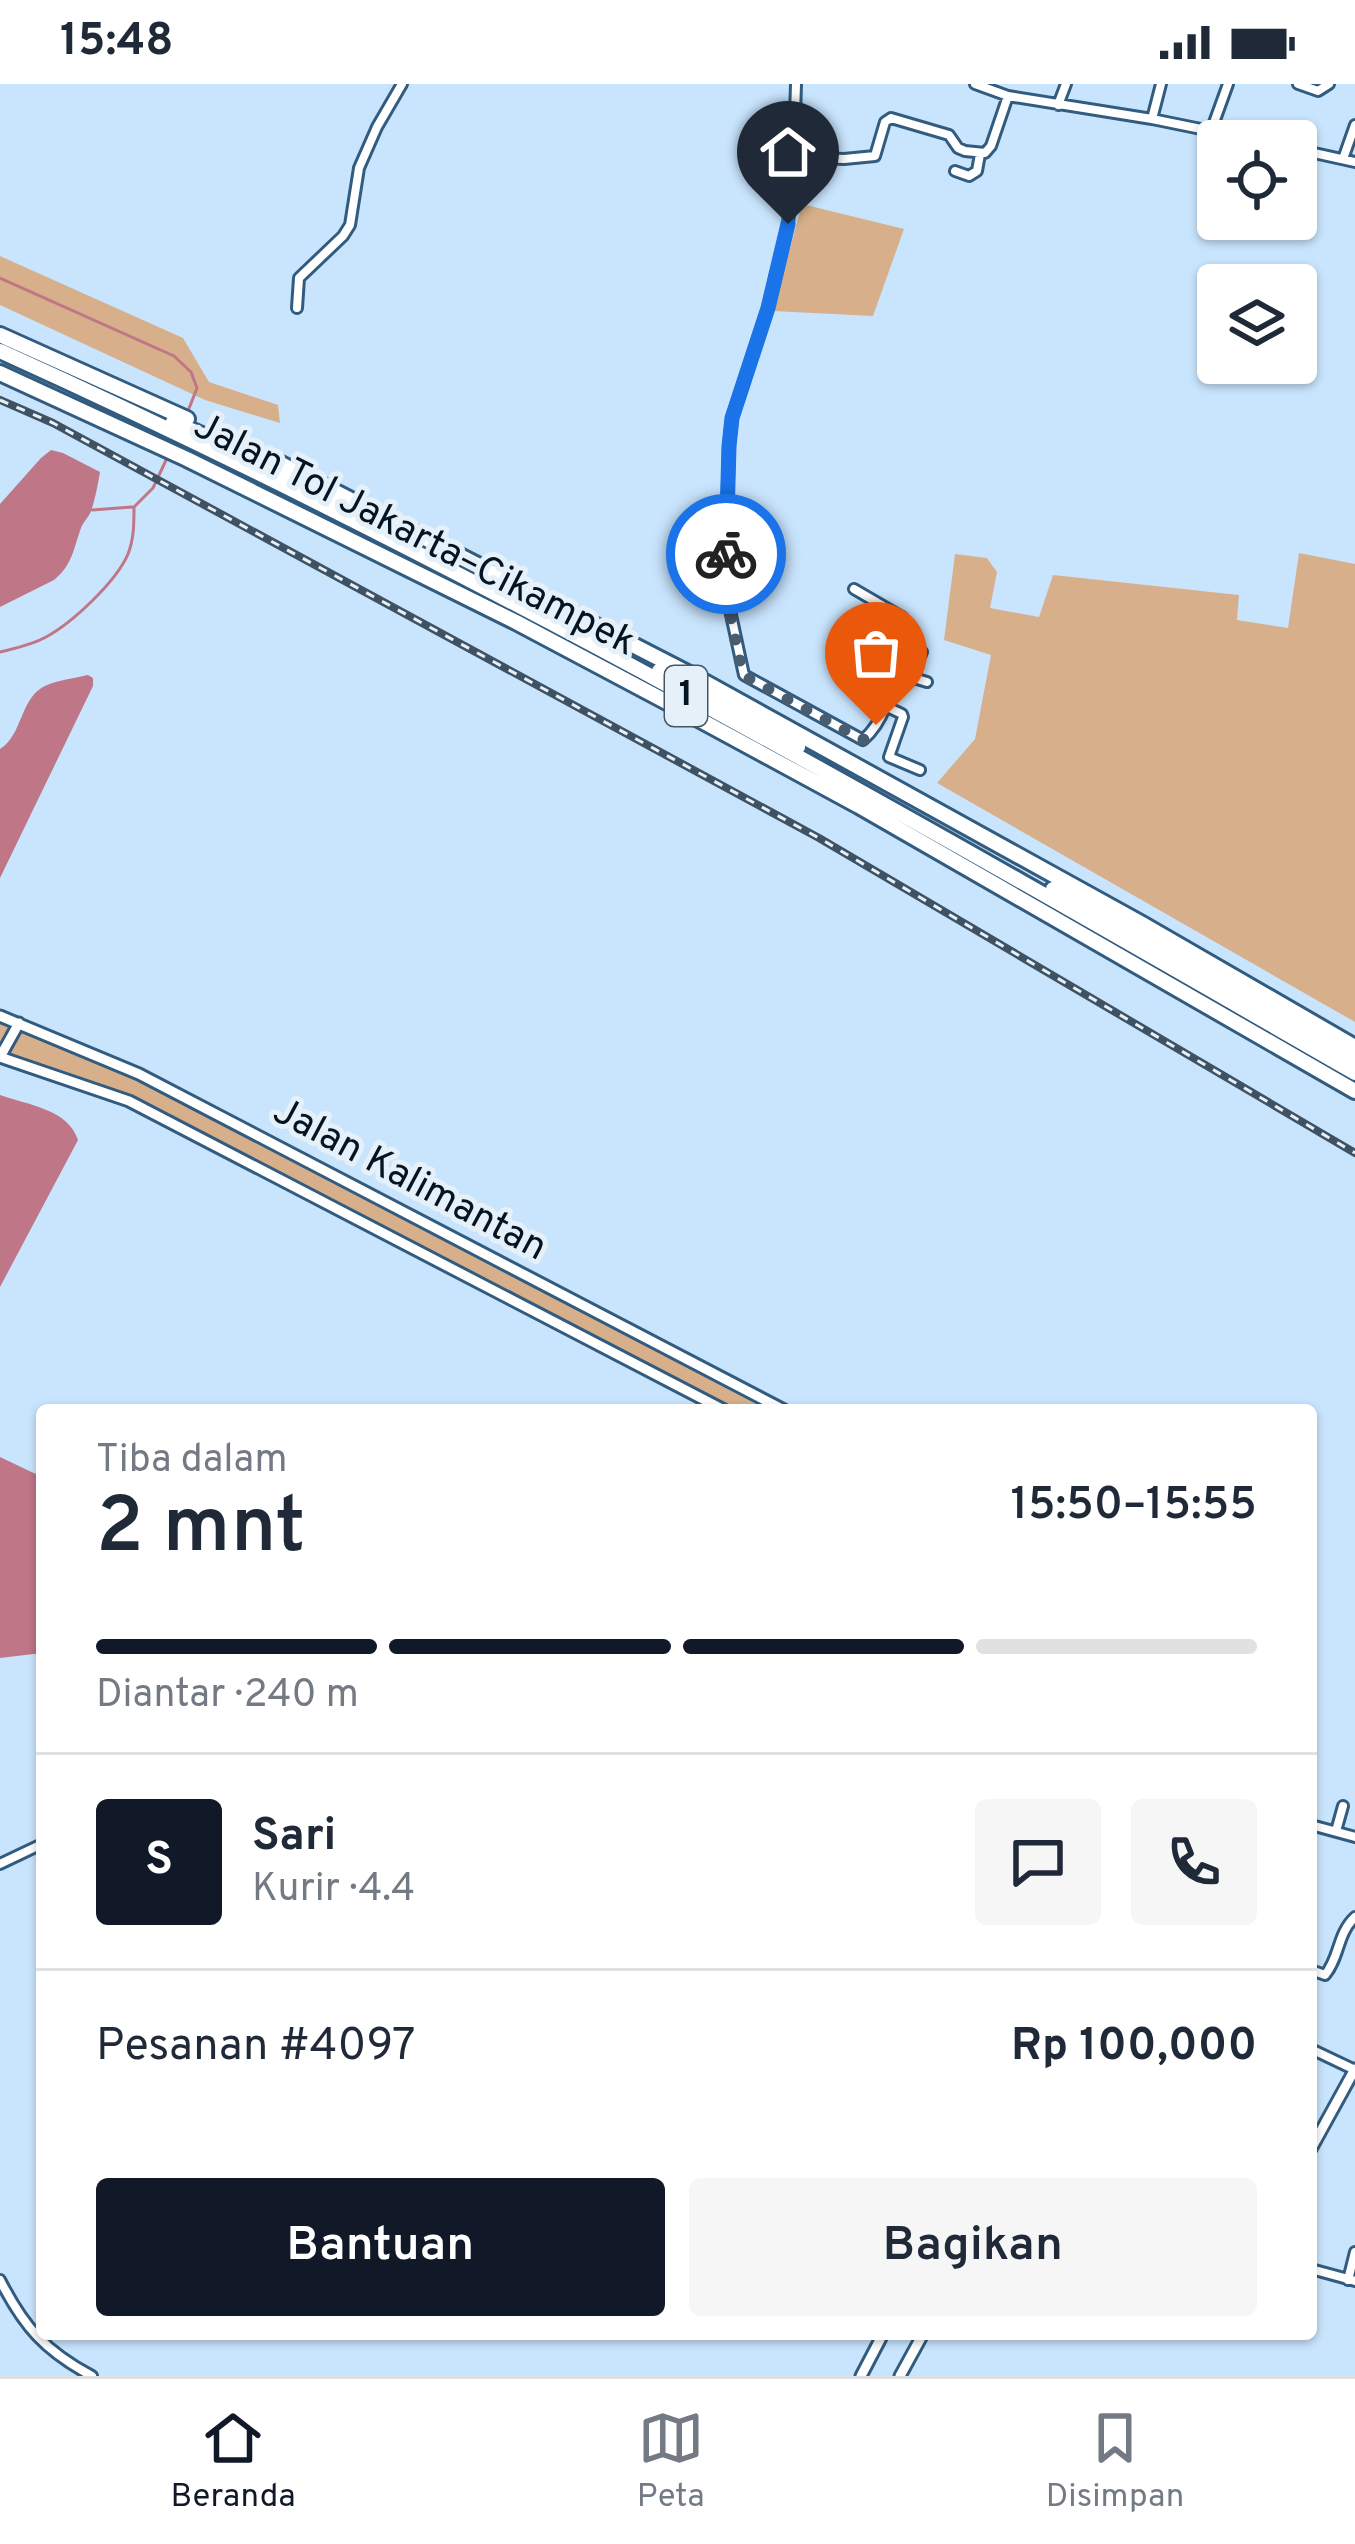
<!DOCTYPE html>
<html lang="id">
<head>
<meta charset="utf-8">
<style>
  :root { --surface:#fff; --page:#f6f6f7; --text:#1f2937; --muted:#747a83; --line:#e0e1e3; --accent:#111827 }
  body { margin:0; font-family:Overpass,sans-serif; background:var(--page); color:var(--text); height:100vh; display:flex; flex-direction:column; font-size:45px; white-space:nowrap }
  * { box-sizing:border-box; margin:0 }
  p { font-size:39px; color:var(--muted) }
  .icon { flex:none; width:66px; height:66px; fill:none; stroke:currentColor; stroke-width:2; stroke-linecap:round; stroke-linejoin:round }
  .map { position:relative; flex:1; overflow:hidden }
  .panel { position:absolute; left:36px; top:1320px; width:1281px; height:936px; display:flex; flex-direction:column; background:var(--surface); border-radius:12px; box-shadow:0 3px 9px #0004 }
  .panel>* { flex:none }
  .controls { position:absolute; left:1197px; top:36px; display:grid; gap:24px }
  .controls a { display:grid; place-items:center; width:120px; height:120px; border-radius:12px; background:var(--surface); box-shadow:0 3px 9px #0004; font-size:60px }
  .pin { position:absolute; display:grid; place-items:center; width:102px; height:102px; color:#fff; margin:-123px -51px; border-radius:50% 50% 50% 0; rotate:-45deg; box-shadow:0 0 12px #0007 }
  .pin .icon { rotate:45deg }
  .courier { position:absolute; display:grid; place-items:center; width:120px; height:120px; margin:-60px; border:9px solid #1a73e8; border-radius:50%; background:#fff; color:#222; box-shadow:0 3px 15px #0007 }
  .headline em { font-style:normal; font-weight:600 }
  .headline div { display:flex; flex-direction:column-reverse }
  .headline { display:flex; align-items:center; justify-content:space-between; height:204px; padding:0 60px }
  h1 { font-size:78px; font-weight:600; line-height:90px }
  .bar { display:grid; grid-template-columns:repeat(4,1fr); gap:18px 12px; align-content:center; height:144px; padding:0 60px }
  .bar i { height:15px; border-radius:9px; background:var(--line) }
  .bar .selected { background:var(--accent) }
  .bar p { grid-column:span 4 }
  .line { display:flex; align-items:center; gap:30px; padding:0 60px; border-top:3px solid var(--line) }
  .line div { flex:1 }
  .round { display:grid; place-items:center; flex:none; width:126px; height:126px; border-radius:12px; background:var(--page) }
  .cta { display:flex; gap:24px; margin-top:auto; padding:24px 60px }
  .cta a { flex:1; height:138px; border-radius:12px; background:var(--accent); color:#fff; font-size:48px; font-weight:600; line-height:138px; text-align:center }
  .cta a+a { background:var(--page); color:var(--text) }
  .status { display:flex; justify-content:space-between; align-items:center; height:84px; padding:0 60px; background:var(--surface); direction:ltr }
  .status svg { height:33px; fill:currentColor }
  .menu { display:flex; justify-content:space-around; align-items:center; height:168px; border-top:3px solid var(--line); background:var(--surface); font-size:33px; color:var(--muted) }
  .menu a { display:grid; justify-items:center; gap:6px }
  .menu .selected { color:var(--accent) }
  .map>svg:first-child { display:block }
  .green { fill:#d7b08b }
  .water { fill:#bf7686 }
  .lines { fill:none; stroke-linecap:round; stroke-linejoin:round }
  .stream { stroke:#bf7686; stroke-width:3 }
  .minor-casing { stroke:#315c80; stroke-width:14 }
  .tertiary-casing { stroke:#315c80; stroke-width:15 }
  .motorway-casing { stroke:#315c80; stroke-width:20 }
  .minor { stroke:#fff; stroke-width:8 }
  .tertiary { stroke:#fff; stroke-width:9 }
  .motorway { stroke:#fff; stroke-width:14 }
  .rail-casing { stroke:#3f5264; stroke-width:8 }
  .rail { stroke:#e6f0f8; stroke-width:3; stroke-dasharray:9; stroke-linecap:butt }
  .done { stroke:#495d70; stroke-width:12; stroke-dasharray:0 21.6 }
  .route { stroke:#1a73e8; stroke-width:15 }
  .labels { text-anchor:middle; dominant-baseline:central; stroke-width:10; stroke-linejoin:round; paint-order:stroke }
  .shield { fill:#e6f0f8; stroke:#485663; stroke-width:3 }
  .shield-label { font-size:36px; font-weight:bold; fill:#041423 }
  .street-label { font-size:39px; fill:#041423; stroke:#e6f0f8 }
</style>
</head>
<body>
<div class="status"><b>15:48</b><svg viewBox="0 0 49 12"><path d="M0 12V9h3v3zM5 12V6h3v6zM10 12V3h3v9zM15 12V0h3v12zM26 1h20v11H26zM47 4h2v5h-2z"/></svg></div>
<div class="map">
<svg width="1355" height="2292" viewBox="0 0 1355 2292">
  <rect width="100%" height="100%" fill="#c9e5fe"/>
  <path class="green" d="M 802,120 L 904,145 L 873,232 L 773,227 Z
    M 0,172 L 183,254 L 209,298 L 278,321 L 280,339 L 205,316 L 0,221 Z
    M 1299,469 L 1355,480 L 1355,938 L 937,699 L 975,655 L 991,571 L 944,556 L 955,470 L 987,474 L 997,488 L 990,524 L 1039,533 L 1053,491 L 1239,511 L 1237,536 L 1288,544 Z
    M 0,932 L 139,990 L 784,1326 L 724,1326 L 129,1017 L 0,973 Z"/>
  <path class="water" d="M 51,366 L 63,369 L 100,388 C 98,400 95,416 91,427 C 89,433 83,438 81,444 C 73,466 73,480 54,496 L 0,523 L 0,420 L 41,374 Z
    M 88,591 L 93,594 L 93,602 L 0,794 L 0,665 C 24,650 19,613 47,601 C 59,596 75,594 88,591 Z
    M 0,1011 C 28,1021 68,1025 78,1056 L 0,1203 Z
    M 0,1373 L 42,1393 L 42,1569 L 0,1574 Z"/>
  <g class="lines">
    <path class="stream" d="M 0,194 L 174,272 L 191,288 L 197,304 L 188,327
      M 92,426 L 132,423
      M 0,568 C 16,564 32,561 46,553 C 72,539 116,498 128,470 C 134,455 134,439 134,423 L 153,404 L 167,374"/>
    <g class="minor-casing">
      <path id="minor" d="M 796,0 L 793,92 L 788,140 L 768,224 L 732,334 L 729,362 L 725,503 L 744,591 L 863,656 C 892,631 893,588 902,554 L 898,549 L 902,533 L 854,505
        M 975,0 L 1008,12 L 1152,35 L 1260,57
        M 1298,0 L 1318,7 L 1329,0
        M 1058,21 L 1066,0
        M 1152,35 L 1161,0
        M 1211,47 L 1228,0
        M 1296,65 L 1355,78
        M 794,73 L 844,75 L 875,72 L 885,38 L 891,34 L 949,51 L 958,64 L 965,67 L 985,69 L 991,62 L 1008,12
        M 1343,75 L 1355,41
        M 955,87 L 969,92 L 977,87 L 980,70
        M 297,224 L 299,194 L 343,152 L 350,141 L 359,84 L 377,43 L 402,0
        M 912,593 L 922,568
        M 896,595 L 904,591 L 927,598
        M 885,622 L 902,630 L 903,633 L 889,673 L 920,686
        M 1311,1741 L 1355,1753
        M 1336,1747 L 1343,1722
        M 0,1780 L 42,1760
        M 1311,1886 L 1325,1891 C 1340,1873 1337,1850 1355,1833
        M 1311,1965 L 1355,1986
        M 1311,2185 L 1355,2197
        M 0,2196 C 24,2243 45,2267 92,2292
        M 1348,2196 L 1355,2168"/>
    </g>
    <g class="tertiary-casing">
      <path id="tertiary" d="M 0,932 L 139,990 L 784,1326
        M 0,973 L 129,1017 L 724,1326
        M 0,973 L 19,939
        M 1311,2065 L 1355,1985
        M 861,2292 L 883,2250
        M 900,2292 L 923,2250"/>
    </g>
    <g class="motorway-casing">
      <path id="motorway" d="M 0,251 L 187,335
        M 0,267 C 467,478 912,734 1355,989
        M 0,289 L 187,375 L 516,538 L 680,625 L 859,722 L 1355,1007
        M 173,338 L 248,372 L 384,444
        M 277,378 L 697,594 L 1142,840 L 1355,963
        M 659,587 L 798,663
        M 1053,805 L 1355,977"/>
    </g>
    <use href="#minor" class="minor"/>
    <use href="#tertiary" class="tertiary"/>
    <use href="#motorway" class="motorway"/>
    <g class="rail-casing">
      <path id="rail" d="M 0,316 L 53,339 L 819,754 L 1355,1069"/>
    </g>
    <use href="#rail" class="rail"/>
  </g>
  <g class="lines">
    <path class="done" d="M 726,470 L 726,511 L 741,582 L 746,593 L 863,656 L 876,641"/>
    <path class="route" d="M 726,470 L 729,362 L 732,334 L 768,224 L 788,140"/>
  </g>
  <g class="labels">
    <rect class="shield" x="665" y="582" width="42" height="60" rx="9"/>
    <g class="shield-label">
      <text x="686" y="612">1</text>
    </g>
    <g class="street-label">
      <text transform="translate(414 452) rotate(27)">Jalan Tol Jakarta–Cikampek</text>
      <text transform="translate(409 1097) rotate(28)">Jalan Kalimantan</text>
    </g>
  </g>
</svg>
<div class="controls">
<a><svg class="icon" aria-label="locate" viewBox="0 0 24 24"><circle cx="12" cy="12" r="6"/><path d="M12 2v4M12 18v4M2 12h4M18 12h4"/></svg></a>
<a><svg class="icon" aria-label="layers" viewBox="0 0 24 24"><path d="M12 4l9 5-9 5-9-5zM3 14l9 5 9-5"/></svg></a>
</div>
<div class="pin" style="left:876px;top:641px;background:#ea580c"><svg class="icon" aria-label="bag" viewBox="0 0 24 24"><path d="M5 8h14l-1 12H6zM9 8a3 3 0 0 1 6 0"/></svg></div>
<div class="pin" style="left:788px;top:140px;background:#1f2937"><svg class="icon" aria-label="home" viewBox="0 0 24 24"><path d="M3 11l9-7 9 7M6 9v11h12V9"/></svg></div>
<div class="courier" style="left:726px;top:470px"><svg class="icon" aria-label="bike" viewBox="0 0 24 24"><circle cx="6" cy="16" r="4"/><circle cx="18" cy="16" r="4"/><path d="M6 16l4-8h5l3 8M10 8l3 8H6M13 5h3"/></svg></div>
<section class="panel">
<div class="headline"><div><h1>2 mnt</h1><p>Tiba dalam</p></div><em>15:50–15:55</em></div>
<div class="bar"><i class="selected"></i><i class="selected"></i><i class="selected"></i><i></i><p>Diantar · 240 m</p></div>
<div class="line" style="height:216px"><b class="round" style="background:var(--accent);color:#fff">S</b><div><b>Sari</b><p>Kurir · 4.4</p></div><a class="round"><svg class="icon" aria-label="chat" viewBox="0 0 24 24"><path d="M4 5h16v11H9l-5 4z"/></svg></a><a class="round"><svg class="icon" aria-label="phone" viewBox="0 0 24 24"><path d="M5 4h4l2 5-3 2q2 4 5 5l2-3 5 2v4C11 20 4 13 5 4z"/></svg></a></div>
<div class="line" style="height:156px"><div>Pesanan #4097</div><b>Rp 100,000</b></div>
<div class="cta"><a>Bantuan</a><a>Bagikan</a></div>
</section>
</div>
<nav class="menu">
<a class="selected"><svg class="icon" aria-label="home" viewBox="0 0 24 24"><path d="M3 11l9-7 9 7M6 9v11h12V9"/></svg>Beranda</a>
<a><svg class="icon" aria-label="map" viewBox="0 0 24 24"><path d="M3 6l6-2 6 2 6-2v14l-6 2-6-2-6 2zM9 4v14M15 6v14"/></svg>Peta</a>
<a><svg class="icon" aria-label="saved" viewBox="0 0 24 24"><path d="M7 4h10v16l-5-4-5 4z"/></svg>Disimpan</a>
</nav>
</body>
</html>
